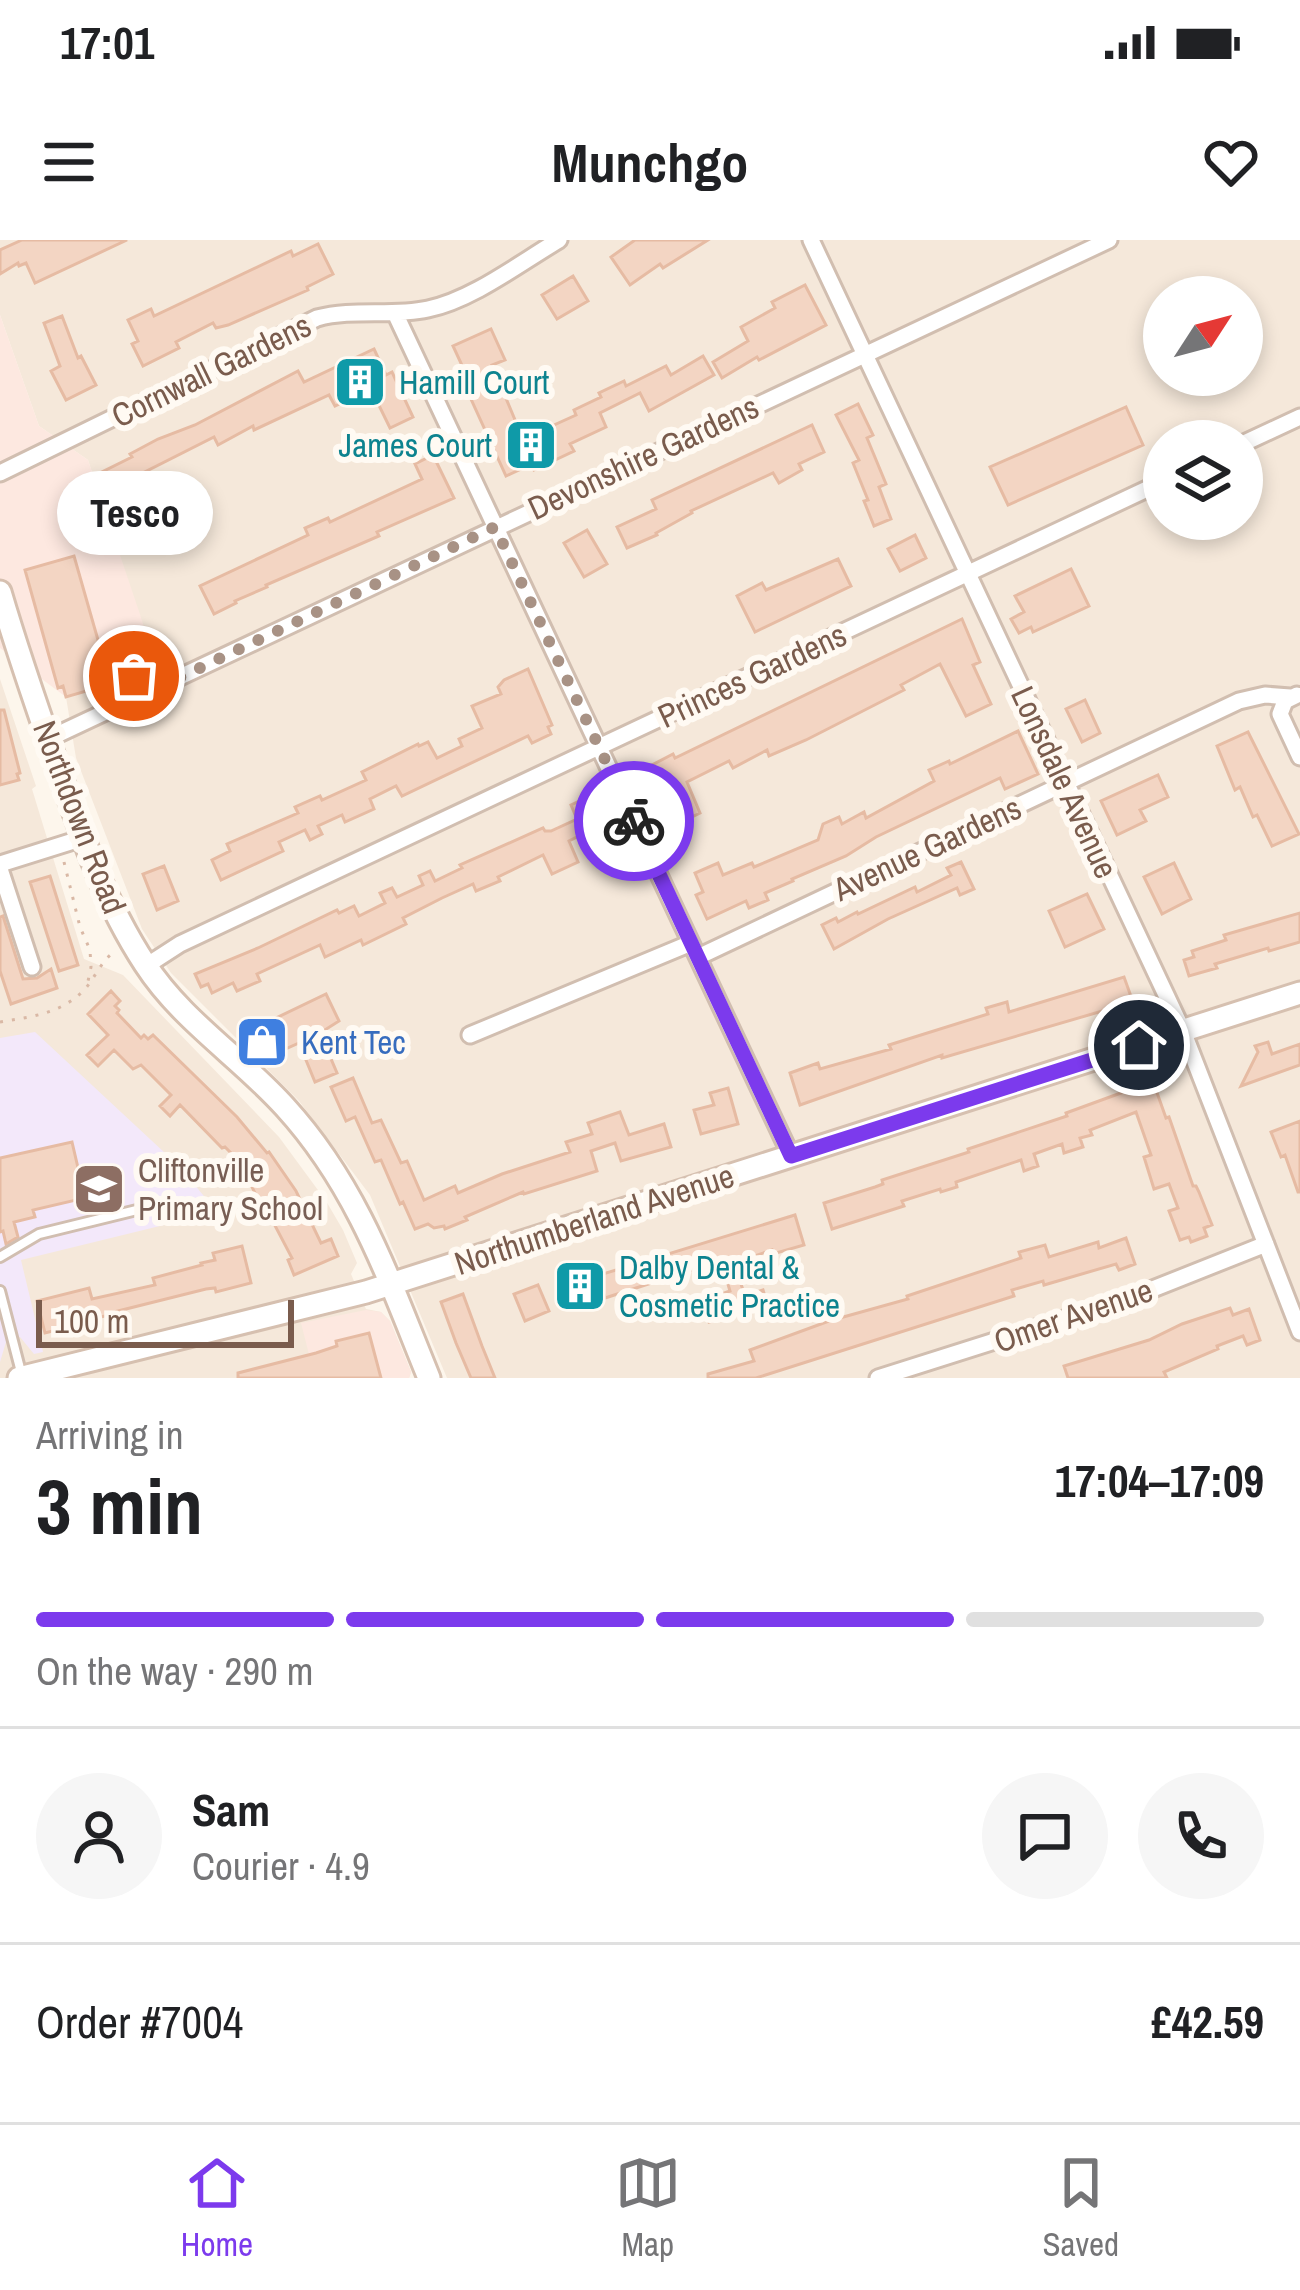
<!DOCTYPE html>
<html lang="en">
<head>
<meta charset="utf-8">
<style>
  :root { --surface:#fff; --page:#f6f6f6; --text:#202124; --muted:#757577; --line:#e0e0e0; --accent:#7c3aed }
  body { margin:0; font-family:"Archivo Narrow",sans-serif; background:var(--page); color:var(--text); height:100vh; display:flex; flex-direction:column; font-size:45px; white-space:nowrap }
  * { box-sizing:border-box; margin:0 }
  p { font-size:39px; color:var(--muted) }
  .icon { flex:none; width:66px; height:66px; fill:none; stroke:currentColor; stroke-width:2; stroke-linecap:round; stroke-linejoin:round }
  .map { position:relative; height:1138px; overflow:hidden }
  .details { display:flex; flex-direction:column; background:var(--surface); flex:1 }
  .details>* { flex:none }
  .needle { width:78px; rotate:54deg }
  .tools { position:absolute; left:1143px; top:36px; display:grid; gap:24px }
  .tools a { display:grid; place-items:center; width:120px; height:120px; border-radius:50%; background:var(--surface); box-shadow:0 6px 18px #0003; font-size:60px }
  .scale { position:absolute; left:36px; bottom:30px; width:258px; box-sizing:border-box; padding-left:12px; border:6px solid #7a5c4d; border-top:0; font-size:33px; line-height:42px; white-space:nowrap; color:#7a5c4d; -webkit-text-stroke:9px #fffaf3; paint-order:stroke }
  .pin { position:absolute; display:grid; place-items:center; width:102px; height:102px; color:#fff; margin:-51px; border:6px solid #fff; border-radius:50%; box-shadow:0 3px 12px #0007 }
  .courier { position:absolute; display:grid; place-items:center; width:120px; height:120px; margin:-60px; border:9px solid #7c3aed; border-radius:50%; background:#fff; color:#222; box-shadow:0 3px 15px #0007 }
  .bubble { position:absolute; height:84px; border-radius:42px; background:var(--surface); box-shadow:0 6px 18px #0003; font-size:39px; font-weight:700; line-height:84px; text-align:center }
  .overview em { font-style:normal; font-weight:700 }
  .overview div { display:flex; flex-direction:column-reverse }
  .overview { display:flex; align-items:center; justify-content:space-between; height:204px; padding:0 36px }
  h1 { font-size:78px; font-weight:700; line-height:90px }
  .bar { display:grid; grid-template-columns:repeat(4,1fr); gap:18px 12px; align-content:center; height:144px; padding:0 36px }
  .bar i { height:15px; border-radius:9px; background:var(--line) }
  .bar .on { background:var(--accent) }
  .bar p { grid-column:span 4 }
  .line { display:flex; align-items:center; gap:30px; padding:0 36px; border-top:3px solid var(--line) }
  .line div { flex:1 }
  .round { display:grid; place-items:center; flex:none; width:126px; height:126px; border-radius:63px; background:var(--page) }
  .status { display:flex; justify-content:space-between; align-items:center; height:84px; padding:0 60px; background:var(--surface); direction:ltr }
  .status svg { height:33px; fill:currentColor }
  header { display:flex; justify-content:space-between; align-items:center; height:156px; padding:0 36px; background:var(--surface); font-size:54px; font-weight:700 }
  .tabs { display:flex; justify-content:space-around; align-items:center; height:168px; border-top:3px solid var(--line); background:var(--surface); font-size:33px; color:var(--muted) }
  .tabs a { display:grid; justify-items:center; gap:6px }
  .tabs .on { color:var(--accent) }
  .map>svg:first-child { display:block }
  .residential { fill:#f5e8da; fill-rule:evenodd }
  .commercial { fill:#fde8e0 }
  .education { fill:#f3e8fa }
  .building { fill:#f3d5c3; stroke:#e6bba3; stroke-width:3 }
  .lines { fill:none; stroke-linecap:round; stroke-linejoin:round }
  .lane-casing { stroke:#d1beb0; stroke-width:14 }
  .street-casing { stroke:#d1beb0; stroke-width:21 }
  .secondary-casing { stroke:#d6c0b0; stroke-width:27 }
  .path { stroke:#d9b8a5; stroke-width:3; stroke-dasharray:3 9; stroke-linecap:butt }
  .lane { stroke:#fff; stroke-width:8 }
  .street { stroke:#fff; stroke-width:15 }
  .secondary { stroke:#fff; stroke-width:21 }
  .done { stroke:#a89285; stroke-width:12; stroke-dasharray:0 21.6 }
  .route { stroke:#7c3aed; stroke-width:15 }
  .labels { text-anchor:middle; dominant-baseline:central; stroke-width:12; stroke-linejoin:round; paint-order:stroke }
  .street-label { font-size:33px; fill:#7a5c4d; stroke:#fffaf3 }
  .culture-label { font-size:33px; fill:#0d838f; stroke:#fffaf3; text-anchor:start }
  .shop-label { font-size:33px; fill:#366cbe; stroke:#fffaf3; text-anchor:start }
  .education-label { font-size:33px; fill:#785e54; stroke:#fffaf3; text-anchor:start }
</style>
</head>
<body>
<div class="status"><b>17:01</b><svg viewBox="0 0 49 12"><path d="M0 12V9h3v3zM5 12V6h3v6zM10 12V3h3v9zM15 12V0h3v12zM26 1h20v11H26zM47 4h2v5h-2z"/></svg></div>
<header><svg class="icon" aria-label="menu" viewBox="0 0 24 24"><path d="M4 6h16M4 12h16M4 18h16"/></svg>Munchgo<svg class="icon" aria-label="heart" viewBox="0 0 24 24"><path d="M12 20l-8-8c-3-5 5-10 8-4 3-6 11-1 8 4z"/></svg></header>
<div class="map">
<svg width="1300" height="1138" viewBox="0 0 1300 1138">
  <rect width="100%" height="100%" fill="#fdf6ec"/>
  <path class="residential" d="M 0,0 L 1300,0 L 1300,1138 L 447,1138 L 370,955 L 299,861 L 171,733 L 142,689 L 76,518 L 66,457 L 157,429 L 88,220 L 39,186 L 0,75 ZM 1164,57 L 1242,57 L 1242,135 L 1164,135 ZM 1164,201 L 1242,201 L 1242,279 L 1164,279 Z
    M 0,439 L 36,546 L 32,549 L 84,719 L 123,735 L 279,897 L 326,961 L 343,990 L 357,1023 L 351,1034 L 366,1069 L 381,1072 L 390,1081 L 411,1132 L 409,1138 L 0,1138 Z"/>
  <path class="commercial" d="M 0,75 L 39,186 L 88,220 L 158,428 L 66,457 L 0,408 Z
    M 366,1070 L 381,1072 L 390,1081 L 411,1132 L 409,1138 L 315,1138 L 301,1083 Z"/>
  <path class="education" d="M 35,792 L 180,927 L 217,972 L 21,1020 L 43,1112 L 34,1114 L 20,1097 L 6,1102 L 0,1122 L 0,798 Z"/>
  <path class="building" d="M 22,0 L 127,0 L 35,43 L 26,23 L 19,26 L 18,23 L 0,34 L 0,10 Z
    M 635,0 L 708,0 L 663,28 L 660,24 L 630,45 L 611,17 Z
    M 318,4 L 333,34 L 307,47 L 308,50 L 228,85 L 216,88 L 213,83 L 176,102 L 179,108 L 143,126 L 132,104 L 138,101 L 128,80 L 151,69 L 154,76 L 291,11 L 293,16 Z
    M 573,36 L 588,61 L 557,79 L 542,55 Z
    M 805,45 L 826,85 L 759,120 L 757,117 L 722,138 L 713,122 L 748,101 L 741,87 L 775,68 L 772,62 Z
    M 62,76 L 78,118 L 81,116 L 96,145 L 66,160 L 51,131 L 60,126 L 44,83 Z
    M 491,89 L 505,120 L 492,125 L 523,199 L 576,175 L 574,170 L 601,157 L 599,153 L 624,141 L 626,146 L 666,126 L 671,135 L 703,116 L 714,135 L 649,171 L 640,153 L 600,173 L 606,187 L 570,204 L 574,211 L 534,230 L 532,224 L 506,236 L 461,137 L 466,134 L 453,106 Z
    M 374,109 L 386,135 L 392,132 L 413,177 L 390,188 L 371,149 L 335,166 L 329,155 L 254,190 L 253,186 L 218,205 L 214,197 L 131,239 L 142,261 L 105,280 L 98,266 L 113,258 L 100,233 L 132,217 L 130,214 L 158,199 L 195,185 L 298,131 L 304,142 Z
    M 858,164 L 873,195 L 867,198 L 886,244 L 879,247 L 891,279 L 874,286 L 864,261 L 868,260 L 853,223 L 859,220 L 836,175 Z
    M 1126,167 L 1143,205 L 1008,265 L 990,227 Z
    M 812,185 L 824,212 L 799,224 L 802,230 L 779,243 L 773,233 L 691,271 L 692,273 L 656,293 L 657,295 L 627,308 L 617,287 L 656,269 L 652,260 Z
    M 433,215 L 454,258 L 377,292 L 379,296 L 266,345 L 267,347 L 235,361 L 236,363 L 214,374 L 200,346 L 308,295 L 305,288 L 328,278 L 330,282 L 422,239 L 415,224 Z
    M 587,290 L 607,324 L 584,337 L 564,303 Z
    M 915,295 L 926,318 L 900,331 L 888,309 Z
    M 74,316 L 104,421 L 100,423 L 107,445 L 66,457 L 63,446 L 58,448 L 25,330 Z
    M 838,319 L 851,346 L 755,392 L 737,356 L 762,343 L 766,350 Z
    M 1071,329 L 1089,366 L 1033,392 L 1031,387 L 1019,393 L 1011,379 L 1024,372 L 1015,356 Z
    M 962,379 L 980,422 L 973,425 L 991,464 L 966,476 L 940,424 L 901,445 L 904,450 L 806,500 L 769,516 L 767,510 L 733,528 L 729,521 L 687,542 L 700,573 L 667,589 L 658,572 L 670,566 L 650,526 L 673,514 L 675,518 Z
    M 528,429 L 552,485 L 548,487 L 551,494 L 532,503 L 528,496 L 402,556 L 396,546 L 370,559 L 374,569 L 345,582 L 342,575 L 318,586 L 322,594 L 310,600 L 305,590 L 279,602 L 283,611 L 221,640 L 212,620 L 230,611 L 227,604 L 298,573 L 295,567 L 320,556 L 322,560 L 366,540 L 362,532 L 418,504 L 419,506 L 428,502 L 437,518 L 462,506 L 459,499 L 482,488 L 472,466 L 501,454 L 498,447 L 504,440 Z
    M 1085,460 L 1100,493 L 1082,502 L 1066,469 Z
    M 0,470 L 4,470 L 20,533 L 17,534 L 19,540 L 0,545 Z
    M 1018,491 L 1038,534 L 1005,549 L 1000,538 L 876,597 L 846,616 L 792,639 L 793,641 L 765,653 L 768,660 L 749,668 L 746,661 L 707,679 L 696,655 L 703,652 L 695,633 L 718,623 L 723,635 L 752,623 L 754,627 L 818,600 L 823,584 L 839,577 L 842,584 L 864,572 L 866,578 L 934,541 L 929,530 L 949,521 L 950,524 Z
    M 1248,492 L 1299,594 L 1272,606 L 1257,575 L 1253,577 L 1240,547 L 1235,550 L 1217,506 Z
    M 1158,535 L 1168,557 L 1140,570 L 1146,581 L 1117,595 L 1101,561 Z
    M 588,557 L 601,585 L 569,601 L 578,622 L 552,634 L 543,615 L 498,637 L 500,641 L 476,651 L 473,644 L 442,658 L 403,678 L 406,684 L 363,705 L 361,700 L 325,717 L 320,705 L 257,734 L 260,741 L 237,751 L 233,743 L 212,753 L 208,744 L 201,747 L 195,734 L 258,708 L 337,670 L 339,673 L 354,666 L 359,676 L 385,663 L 380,653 L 392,648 L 397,657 L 423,645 L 419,636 L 430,631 L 435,641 L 462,628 L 460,625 L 543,588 L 545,591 L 551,591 L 577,579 L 571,565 Z
    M 961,622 L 974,649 L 960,655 L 957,648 L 888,679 L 834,709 L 822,685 L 836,678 L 838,682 L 857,672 L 858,674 L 915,647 L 917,652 L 951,635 L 947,628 Z
    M 1174,623 L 1191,659 L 1162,674 L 1144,637 Z
    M 164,626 L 178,661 L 157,670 L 143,634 Z
    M 50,636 L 78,725 L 59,731 L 30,642 Z
    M 1087,654 L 1104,689 L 1065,707 L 1049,671 Z
    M 1300,673 L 1300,702 L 1269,711 L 1268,708 L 1215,724 L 1217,728 L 1189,736 L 1184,720 L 1194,717 L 1192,711 L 1226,700 L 1224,695 Z
    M 3,676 L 23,739 L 37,738 L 51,729 L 57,748 L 11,764 L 0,731 L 0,677 Z
    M 1124,737 L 1133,762 L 942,818 L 942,815 L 800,865 L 790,833 L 818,823 L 820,829 L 891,809 L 889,805 L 988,774 L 986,768 L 1007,762 L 1009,772 Z
    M 111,751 L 120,761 L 115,766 L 119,770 L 117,773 L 141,798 L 144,795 L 148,799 L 153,795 L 237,877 L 267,913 L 269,912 L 296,951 L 321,1003 L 331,999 L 338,1016 L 294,1035 L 288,1020 L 292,1018 L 270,976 L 267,977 L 251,945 L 254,943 L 237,919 L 225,907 L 222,908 L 180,865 L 170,876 L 160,866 L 171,855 L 141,825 L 133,829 L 114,810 L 98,826 L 87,815 L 108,795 L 88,774 Z
    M 326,754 L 339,781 L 320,793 L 337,833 L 315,842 L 299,803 L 272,815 L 257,802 L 251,790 Z
    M 1268,802 L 1272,814 L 1300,804 L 1300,825 L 1241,846 L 1258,812 L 1255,806 Z
    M 353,838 L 372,883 L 381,880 L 401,923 L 407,921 L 424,960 L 455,946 L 458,953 L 502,934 L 570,912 L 566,902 L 592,894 L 588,883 L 620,872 L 629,895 L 664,884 L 671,907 L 621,921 L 615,903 L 591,911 L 597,931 L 524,954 L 523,952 L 465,977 L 467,980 L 445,989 L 444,986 L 434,988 L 428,984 L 415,989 L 403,962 L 400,964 L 381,920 L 375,922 L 355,877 L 346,881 L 331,847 Z
    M 1140,846 L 1142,851 L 1155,847 L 1166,878 L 1169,877 L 1193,946 L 1196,946 L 1199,952 L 1212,985 L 1204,988 L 1207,996 L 1191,1002 L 1189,997 L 1180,1000 L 1169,971 L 1178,968 L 1169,944 L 1154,949 L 1144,917 L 1151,915 L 1136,872 L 1090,890 L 1092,895 L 1080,898 L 1083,907 L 1064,913 L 1062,904 L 1034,914 L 1038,926 L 1024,931 L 1021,920 L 956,942 L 957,947 L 941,952 L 940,949 L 902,961 L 904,966 L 832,989 L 824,963 L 875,947 L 883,944 L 882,940 L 969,912 L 968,909 L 1067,876 L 1066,873 Z
    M 728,848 L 738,884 L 701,894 L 694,870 L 714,865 L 710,853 Z
    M 1300,881 L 1300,952 L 1298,952 L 1285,915 L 1281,917 L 1271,892 Z
    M 72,902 L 85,958 L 33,970 L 35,977 L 14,982 L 18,997 L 6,1004 L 3,991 L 0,992 L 0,918 Z
    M 795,975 L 804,1005 L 773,1014 L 772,1010 L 734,1023 L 745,1056 L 763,1050 L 767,1063 L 709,1082 L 702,1061 L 730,1051 L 722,1024 L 700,1032 L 698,1028 L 605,1058 L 603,1051 L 573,1062 L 564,1039 L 587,1030 L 590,1038 Z
    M 1126,998 L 1135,1024 L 1119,1030 L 1116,1024 L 1044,1045 L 1043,1041 L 1012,1050 L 1014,1056 L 756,1138 L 708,1138 L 708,1134 L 754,1121 L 750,1110 L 829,1081 L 908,1059 L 907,1056 L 1021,1018 L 1019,1012 L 1045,1005 L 1049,1017 L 1098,1002 L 1099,1008 Z
    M 242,1006 L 251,1043 L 216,1052 L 215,1048 L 206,1049 L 114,1072 L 114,1074 L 96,1078 L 97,1080 L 45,1093 L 37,1061 L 89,1048 L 92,1059 L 155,1045 L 153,1038 L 202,1025 L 201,1023 L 215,1020 L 213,1013 Z
    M 538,1045 L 549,1071 L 525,1081 L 514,1054 Z
    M 463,1054 L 482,1106 L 495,1138 L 471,1138 L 456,1103 L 441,1062 Z
    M 1230,1068 L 1233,1075 L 1249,1069 L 1260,1100 L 1247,1105 L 1243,1096 L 1217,1106 L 1218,1109 L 1164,1132 L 1167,1138 L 1068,1138 L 1064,1126 L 1149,1100 L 1182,1084 Z
    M 369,1093 L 381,1138 L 238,1138 L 238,1133 L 316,1113 L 337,1106 L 336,1101 Z"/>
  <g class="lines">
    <g class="lane-casing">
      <path id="lane" d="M 126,414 L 141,455
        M 0,1017 L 39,994 L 149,967
        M 0,1051 L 22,1136"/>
    </g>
    <g class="street-casing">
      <path id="street" d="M 811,0 L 1183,791 L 1300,1092
        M 395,73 L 791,916
        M 1242,204 L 1300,177
        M 0,233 L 317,78 C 354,68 391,77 428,69 C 472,60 520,23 559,0
        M 1297,455 L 1285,461 L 1280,474 L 1300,517
        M 48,499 L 1109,0
        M 0,624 L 83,598
        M 0,629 L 32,727
        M 698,717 L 1239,461 L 1265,455 L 1290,457
        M 146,726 L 180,704 L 1164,241
        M 470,795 L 691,703
        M 878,1138 L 1130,1058 L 1266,1004"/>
    </g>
    <g class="secondary-casing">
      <path id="secondary" d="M 0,352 C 17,410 37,468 57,525 C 81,594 105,663 145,724 C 182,781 240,817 285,867 C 358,947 389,1040 429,1138
        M 19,1138 L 366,1052 L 1300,753"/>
    </g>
    <path class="path" d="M 64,622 L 80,687 L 90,710 L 91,727 L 87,746
      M 0,782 C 30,777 60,774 83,751 C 95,739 100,722 114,712"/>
    <use href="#lane" class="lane"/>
    <use href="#street" class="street"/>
    <use href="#secondary" class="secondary"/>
  </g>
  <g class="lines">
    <path class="done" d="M 134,436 L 141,456 L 495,287 L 634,581"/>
    <path class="route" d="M 634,581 L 791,916 L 1139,805"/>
  </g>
  <defs>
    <g id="building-square" transform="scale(2.7)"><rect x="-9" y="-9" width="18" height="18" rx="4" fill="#0f9aa8" stroke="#fffaf3"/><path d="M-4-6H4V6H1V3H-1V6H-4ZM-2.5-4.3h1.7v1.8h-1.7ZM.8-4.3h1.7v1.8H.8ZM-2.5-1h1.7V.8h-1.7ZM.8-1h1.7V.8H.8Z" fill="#fff"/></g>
    <g id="shop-square" transform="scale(2.7)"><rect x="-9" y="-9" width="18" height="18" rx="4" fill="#3f7fe0" stroke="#fffaf3"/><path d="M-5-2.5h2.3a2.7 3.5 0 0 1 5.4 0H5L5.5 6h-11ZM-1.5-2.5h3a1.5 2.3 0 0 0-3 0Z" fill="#fff"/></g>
    <g id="school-square" transform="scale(2.7)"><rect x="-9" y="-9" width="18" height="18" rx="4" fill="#8d6e63" stroke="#fffaf3"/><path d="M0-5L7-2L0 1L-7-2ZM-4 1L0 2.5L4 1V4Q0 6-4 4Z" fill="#fff"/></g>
  </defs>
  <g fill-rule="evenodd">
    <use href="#building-square" x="360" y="142"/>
    <use href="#building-square" x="531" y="205"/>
    <use href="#shop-square" x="262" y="802"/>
    <use href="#school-square" x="99" y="949"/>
    <use href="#building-square" x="580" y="1046"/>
  </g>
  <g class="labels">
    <g class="street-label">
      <text transform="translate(211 130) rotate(-26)">Cornwall Gardens</text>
      <text transform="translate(643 217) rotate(-25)">Devonshire Gardens</text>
      <text transform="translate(752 435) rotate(-25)">Princes Gardens</text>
      <text transform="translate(1065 542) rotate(65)">Lonsdale Avenue</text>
      <text transform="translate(80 577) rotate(69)">Northdown Road</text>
      <text transform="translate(927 608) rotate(-25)">Avenue Gardens</text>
      <text transform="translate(594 979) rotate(-18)">Northumberland Avenue</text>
      <text transform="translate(1073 1075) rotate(-19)">Omer Avenue</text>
    </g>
    <g class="culture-label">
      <text x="399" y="142">Hamill Court</text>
      <text x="492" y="205" text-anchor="end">James Court</text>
      <text x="619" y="1027">Dalby Dental &amp;<tspan x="619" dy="38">Cosmetic Practice</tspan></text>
    </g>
    <g class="shop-label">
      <text x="301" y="802">Kent Tec</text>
    </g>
    <g class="education-label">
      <text x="138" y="930">Cliftonville<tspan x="138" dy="38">Primary School</tspan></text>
    </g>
  </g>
</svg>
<div class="tools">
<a><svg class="needle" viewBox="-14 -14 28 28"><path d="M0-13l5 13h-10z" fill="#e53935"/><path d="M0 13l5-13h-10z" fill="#757577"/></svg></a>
<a><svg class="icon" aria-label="layers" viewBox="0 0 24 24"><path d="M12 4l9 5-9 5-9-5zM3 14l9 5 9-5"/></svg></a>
</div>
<div class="scale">100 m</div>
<div class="pin" style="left:134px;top:436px;background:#ea580c"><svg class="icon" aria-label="bag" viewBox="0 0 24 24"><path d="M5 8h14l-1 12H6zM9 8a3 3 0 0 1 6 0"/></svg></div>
<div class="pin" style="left:1139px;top:805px;background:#1f2937"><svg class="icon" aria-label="home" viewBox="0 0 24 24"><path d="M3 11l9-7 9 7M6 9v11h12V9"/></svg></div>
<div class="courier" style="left:634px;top:581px"><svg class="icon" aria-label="bike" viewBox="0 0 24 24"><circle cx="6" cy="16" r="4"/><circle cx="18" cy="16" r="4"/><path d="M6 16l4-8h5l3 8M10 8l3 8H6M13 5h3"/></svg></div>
<div class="bubble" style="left:57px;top:231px;width:156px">Tesco</div>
</div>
<section class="details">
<div class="overview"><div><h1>3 min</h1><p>Arriving in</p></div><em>17:04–17:09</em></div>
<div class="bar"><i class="on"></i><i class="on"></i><i class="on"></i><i></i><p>On the way · 290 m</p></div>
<div class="line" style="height:216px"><a class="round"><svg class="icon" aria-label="person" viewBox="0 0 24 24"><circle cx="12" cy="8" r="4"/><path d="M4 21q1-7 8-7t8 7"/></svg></a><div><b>Sam</b><p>Courier · 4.9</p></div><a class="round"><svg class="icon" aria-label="chat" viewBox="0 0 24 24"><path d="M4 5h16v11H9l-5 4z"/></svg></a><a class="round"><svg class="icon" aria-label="phone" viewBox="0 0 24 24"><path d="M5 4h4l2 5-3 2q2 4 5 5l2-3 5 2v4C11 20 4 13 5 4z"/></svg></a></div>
<div class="line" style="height:156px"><div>Order #7004</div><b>£42.59</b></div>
</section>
<nav class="tabs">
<a class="on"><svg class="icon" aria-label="home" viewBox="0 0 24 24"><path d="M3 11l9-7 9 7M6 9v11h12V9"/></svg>Home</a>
<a><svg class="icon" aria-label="map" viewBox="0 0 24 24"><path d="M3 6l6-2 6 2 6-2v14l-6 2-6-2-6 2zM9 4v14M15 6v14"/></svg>Map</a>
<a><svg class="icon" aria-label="saved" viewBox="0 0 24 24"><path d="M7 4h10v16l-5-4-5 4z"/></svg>Saved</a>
</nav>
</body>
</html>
